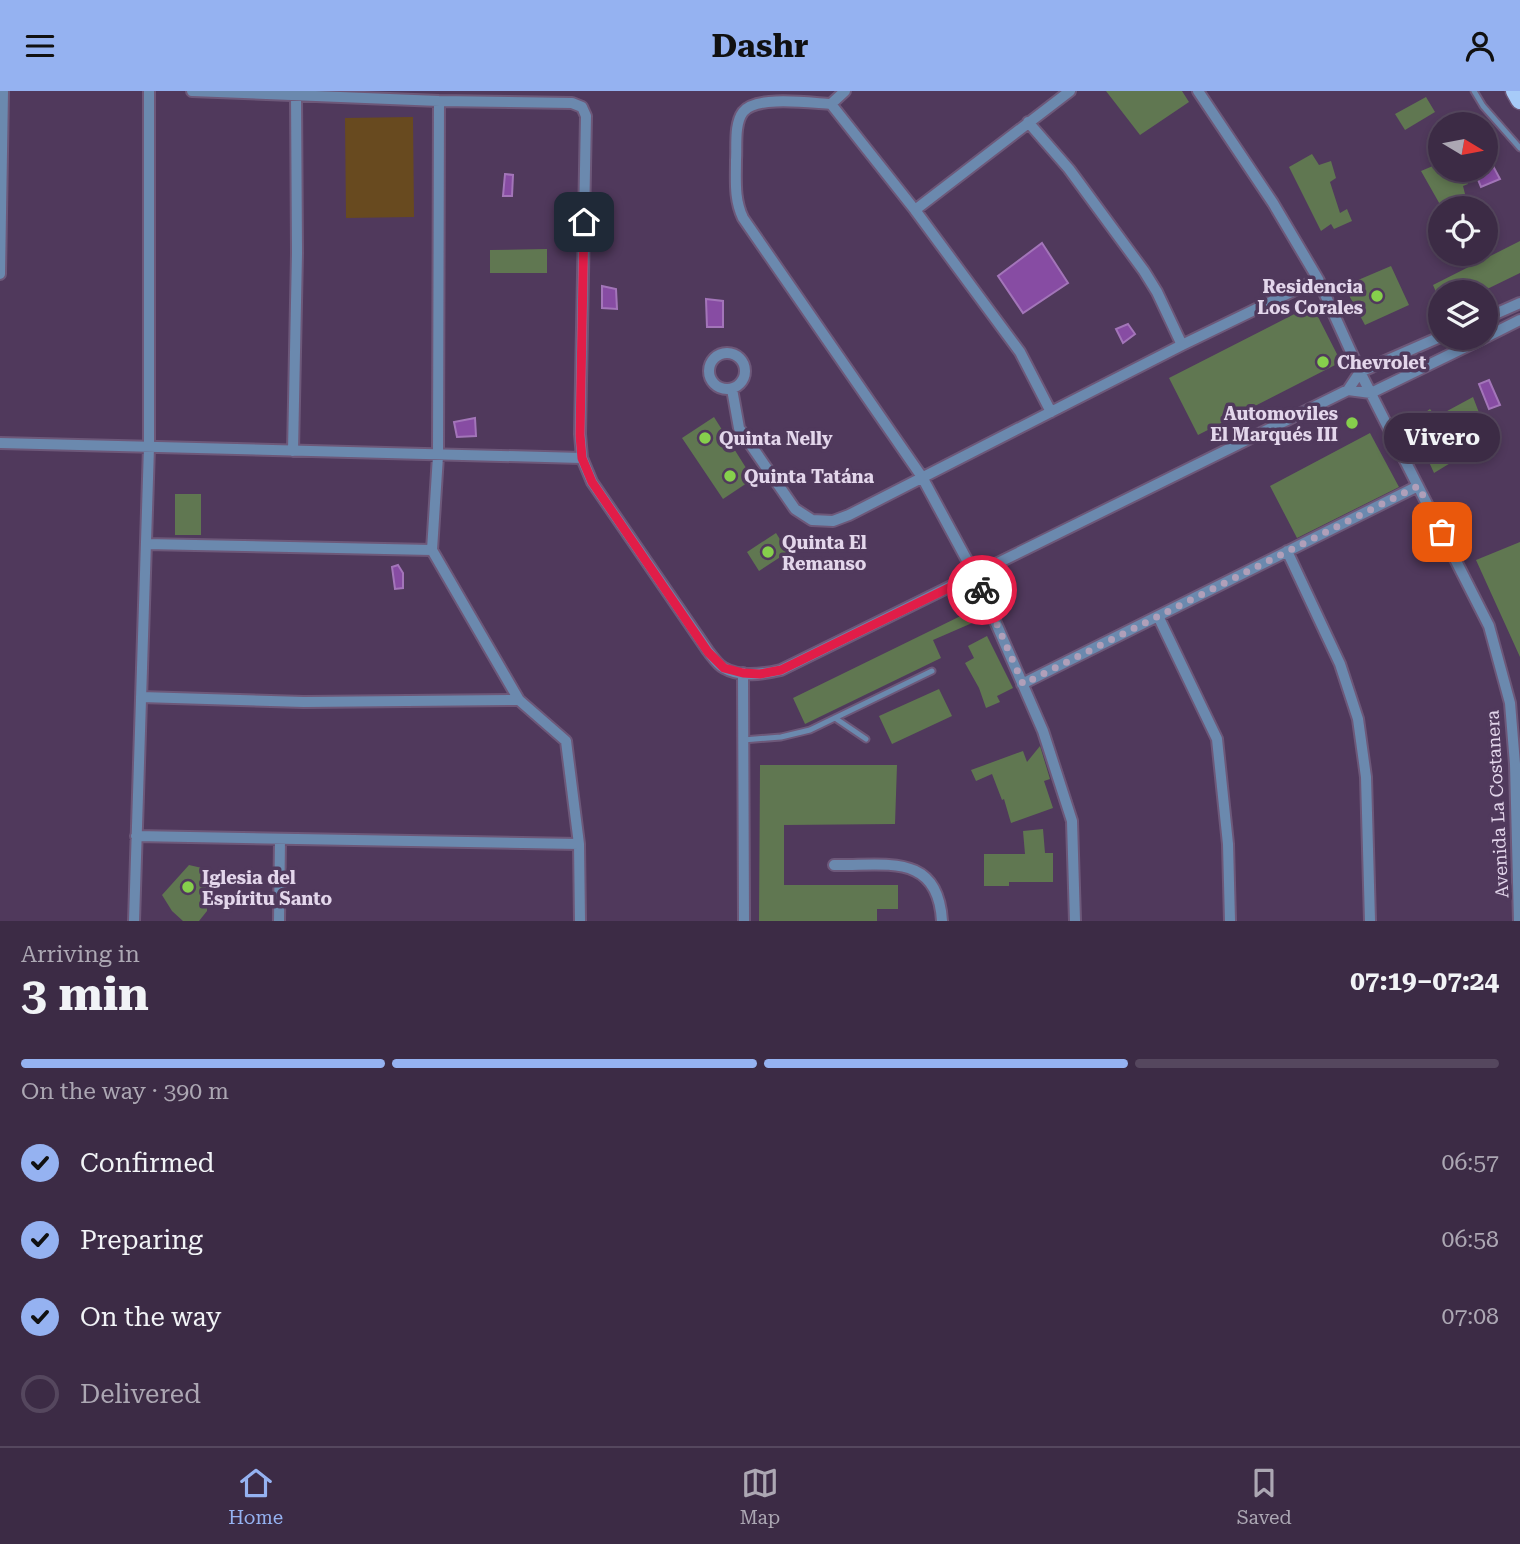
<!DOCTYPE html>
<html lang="en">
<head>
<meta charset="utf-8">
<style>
  :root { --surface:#3c2b45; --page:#43334c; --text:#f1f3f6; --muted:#aca7b3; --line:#55475e; --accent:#95b2f1 }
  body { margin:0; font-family:"Roboto Serif",serif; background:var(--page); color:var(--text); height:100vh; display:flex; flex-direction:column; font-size:26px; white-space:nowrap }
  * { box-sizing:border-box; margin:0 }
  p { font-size:23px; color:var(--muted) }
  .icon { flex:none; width:38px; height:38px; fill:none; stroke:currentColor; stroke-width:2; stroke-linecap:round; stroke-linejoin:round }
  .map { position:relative; height:830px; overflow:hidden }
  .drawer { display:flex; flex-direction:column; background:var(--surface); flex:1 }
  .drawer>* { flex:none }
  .needle { width:46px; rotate:100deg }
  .fabs { position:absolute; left:1428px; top:21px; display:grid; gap:14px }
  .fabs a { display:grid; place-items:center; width:70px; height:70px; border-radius:50%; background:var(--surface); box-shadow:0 4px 10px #0003,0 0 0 2px var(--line); font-size:35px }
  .pin { position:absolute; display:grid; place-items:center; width:60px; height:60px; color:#fff; margin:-30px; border-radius:14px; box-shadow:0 4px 10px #0006 }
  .courier { position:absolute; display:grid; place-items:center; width:70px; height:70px; margin:-35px; border:5px solid #e11d48; border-radius:50%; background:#fff; color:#222; box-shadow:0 2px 9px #0007 }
  .bubble { position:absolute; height:49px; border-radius:24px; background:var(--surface); box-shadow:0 4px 10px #0003,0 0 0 2px var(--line); font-size:23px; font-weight:700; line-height:49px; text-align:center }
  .head em { font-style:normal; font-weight:700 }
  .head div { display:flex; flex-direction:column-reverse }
  .head { display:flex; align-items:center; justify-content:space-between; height:119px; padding:0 21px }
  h1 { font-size:46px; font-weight:700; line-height:52px }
  .bar { display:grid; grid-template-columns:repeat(4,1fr); gap:10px 7px; align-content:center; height:84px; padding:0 21px }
  .bar i { height:9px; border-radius:5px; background:var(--line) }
  .bar .current { background:var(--accent) }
  .bar p { grid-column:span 4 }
  ol { padding:0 21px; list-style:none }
  li { display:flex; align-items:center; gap:21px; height:77px }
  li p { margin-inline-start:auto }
  li .icon { padding:7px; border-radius:50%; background:var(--accent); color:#111; stroke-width:4 }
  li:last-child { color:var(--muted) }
  li i { width:38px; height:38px; border:4px solid var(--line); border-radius:50% }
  header { display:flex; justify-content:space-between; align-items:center; height:91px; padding:0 21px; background:var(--accent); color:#111; font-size:32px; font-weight:700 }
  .tabs { display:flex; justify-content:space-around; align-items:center; height:98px; border-top:2px solid var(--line); background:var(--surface); font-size:19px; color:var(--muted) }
  .tabs a { display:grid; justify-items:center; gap:4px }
  .tabs .current { color:var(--accent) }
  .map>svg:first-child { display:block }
  .green { fill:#684a1f }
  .water { fill:#874ca3; stroke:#a375b9; stroke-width:2 }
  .building { fill:#607751 }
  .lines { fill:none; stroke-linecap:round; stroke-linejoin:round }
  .lane-casing { stroke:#6d5879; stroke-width:9 }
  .street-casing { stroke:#6d5879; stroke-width:14 }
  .primary-casing { stroke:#6d5879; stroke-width:21 }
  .lane { stroke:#6b89ae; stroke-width:5 }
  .street { stroke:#6b89ae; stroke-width:10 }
  .primary { stroke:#a7cbf8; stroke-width:18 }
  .done { stroke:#b09fb9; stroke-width:7; stroke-dasharray:0 12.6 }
  .route { stroke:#e11d48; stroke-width:9 }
  .poi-dot { fill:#86cf4c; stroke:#50395c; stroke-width:2.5 }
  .labels { text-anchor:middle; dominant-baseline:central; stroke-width:7; stroke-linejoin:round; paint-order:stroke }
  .poi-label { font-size:18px; font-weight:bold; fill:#e3d6eb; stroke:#50395c; text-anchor:start }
  .street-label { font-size:18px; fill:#e3d6eb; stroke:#50395c }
</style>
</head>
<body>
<header><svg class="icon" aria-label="menu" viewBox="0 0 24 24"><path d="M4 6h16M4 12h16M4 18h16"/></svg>Dashr<svg class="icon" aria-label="person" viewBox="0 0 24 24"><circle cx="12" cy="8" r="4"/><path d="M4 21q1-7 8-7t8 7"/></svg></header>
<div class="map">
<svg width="1520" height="830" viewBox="0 0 1520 830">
  <rect width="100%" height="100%" fill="#50395c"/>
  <path class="green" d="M 413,26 L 414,126 L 346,127 L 345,27 Z"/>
  <path class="water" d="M 1486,62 L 1500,88 L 1481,96 L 1474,79 L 1486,79 Z
    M 505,83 L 513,84 L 512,105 L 503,105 Z
    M 1042,152 L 1068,192 L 1023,222 L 998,185 Z
    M 602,195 L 616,198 L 617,218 L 602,217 Z
    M 706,208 L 723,210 L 723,236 L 707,236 Z
    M 1128,233 L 1135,243 L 1123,252 L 1116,238 Z
    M 1489,289 L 1500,314 L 1489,318 L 1479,293 Z
    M 475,327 L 476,345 L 457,346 L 454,331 Z
    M 398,474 L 403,482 L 403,497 L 395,498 L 392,476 Z"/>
  <path class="building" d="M 1106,0 L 1182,0 L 1189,11 L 1140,44 Z
    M 1426,6 L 1435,21 L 1405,39 L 1395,23 Z
    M 1312,63 L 1319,74 L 1331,70 L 1336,87 L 1330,91 L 1340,122 L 1347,118 L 1352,130 L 1334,138 L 1331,133 L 1321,140 L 1289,76 Z
    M 1440,72 L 1440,79 L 1454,79 L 1457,82 L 1462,80 L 1468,93 L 1463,95 L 1465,103 L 1459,105 L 1463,112 L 1450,117 L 1442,117 L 1421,80 Z
    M 1520,150 L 1520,182 L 1481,201 L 1436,201 L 1433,194 Z
    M 547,158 L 547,182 L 490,182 L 490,159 Z
    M 1391,175 L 1409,214 L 1365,234 L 1344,195 Z
    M 1312,214 L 1341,271 L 1198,344 L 1169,287 Z
    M 1473,306 L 1483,332 L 1457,344 L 1460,352 L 1446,361 L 1452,371 L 1434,382 L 1411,331 L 1430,318 L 1436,326 Z
    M 714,326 L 753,388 L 723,408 L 682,347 Z
    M 1370,342 L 1399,396 L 1297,447 L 1270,395 Z
    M 175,403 L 201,403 L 201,444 L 175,444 Z
    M 776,442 L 788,461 L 759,480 L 747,461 Z
    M 1520,451 L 1520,566 L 1476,469 Z
    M 975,518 L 979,529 L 933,549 L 941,567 L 805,633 L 793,607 Z
    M 987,545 L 1013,597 L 997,605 L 1000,611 L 986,617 L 979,597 L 965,572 L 974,567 L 968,555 Z
    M 939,598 L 952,625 L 892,653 L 879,625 Z
    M 1040,655 L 1050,688 L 1044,690 L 1053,717 L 1011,732 L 1004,708 L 1002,709 L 992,683 L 976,690 L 971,679 L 1023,660 L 1027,671 Z
    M 760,674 L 897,674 L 895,733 L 784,734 L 784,794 L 898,794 L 898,818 L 877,818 L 877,830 L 759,830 Z
    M 1043,738 L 1045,762 L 1053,762 L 1053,791 L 1009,791 L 1009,795 L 984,795 L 984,763 L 1025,763 L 1023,740 Z
    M 189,774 L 202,777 L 208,788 L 207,820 L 199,830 L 183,830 L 172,820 L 162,804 Z"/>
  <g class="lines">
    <g class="lane-casing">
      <path id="lane" d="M 1474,0 L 1483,15 L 1520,57
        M 835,627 L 866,648
        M 743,649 L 781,646 L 810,639 L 932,580"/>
    </g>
    <g class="street-casing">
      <path id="street" d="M 192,0 L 439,10 L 572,12 L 582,16 L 586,25 L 580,343 L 582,367 L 592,391 L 708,560 C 712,565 718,574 724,577 C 741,587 764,583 781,579 L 1348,299 L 1360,281 L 1440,246
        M 845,0 L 831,13 C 811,12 756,4 743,21 C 734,33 737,55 736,69 C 736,90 734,108 743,127 L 922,386 L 975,484 L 1043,640 L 1072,730 L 1075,830
        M 1198,0 L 1273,112 L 1318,188 L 1360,281 L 1489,535 L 1510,612 L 1515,673 L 1519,830
        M 439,10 L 438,365 L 432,459 L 519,609 L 566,650 L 579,753 L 580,830
        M 831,13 L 915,119 L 1020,261 L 1051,321
        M 1028,31 L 1069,78 L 1144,180 L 1157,201 L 1182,254
        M 915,119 L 1070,0
        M 0,183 L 3,0
        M 1486,227 L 1520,212
        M 1486,246 L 1520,229
        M709 280a18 18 0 1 1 36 0a18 18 0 1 1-36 0Z
        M 732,298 L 739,337 L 795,418 L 812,429 L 833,430 L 849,424 L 1182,254 L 1318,188
        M 1348,299 L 1371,302 L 1484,247
        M 0,352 L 582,367
        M 293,360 L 297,162 L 296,3
        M 146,453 L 432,459
        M 1287,460 L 1340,573 L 1358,628 L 1366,686 L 1370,830
        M 1158,525 L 1217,648 L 1228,753 L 1230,830
        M 743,582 L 744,830
        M 1022,593 L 1418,395
        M 141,606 L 304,611 L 519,609
        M 136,745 L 579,753
        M 834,774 C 886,775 938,761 942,830
        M 134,830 L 149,356 L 149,0
        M 279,830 L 280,748"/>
    </g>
    <g class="primary-casing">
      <path id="primary" d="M 1515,0 L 1520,9"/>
    </g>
    <use href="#lane" class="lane"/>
    <use href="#street" class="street"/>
    <use href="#primary" class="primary"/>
  </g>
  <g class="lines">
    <path class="done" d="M 982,499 L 1023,593 L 1418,395 L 1442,441"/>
    <path class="route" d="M 584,131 L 580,344 L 582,367 L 592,391 L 708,561 L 724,577 L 743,582 L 760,583 L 781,579 L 975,484 L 982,499"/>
  </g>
  <g class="poi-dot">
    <circle cx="1377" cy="205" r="7"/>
    <circle cx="1323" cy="271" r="7"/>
    <circle cx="1352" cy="332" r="7"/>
    <circle cx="705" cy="347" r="7"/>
    <circle cx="730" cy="385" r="7"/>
    <circle cx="768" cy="461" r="7"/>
    <circle cx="188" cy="796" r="7"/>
  </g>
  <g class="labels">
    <g class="poi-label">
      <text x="1363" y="195" text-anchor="end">Residencia<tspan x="1363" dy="21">Los Corales</tspan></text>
      <text x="1337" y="271">Chevrolet</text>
      <text x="1338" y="322" text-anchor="end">Automoviles<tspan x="1338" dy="21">El Marqués III</tspan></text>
      <text x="719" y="347">Quinta Nelly</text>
      <text x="744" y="385">Quinta Tatána</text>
      <text x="782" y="451">Quinta El<tspan x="782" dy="21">Remanso</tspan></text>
      <text x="202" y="786">Iglesia del<tspan x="202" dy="21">Espíritu Santo</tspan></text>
    </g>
    <g class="street-label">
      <text transform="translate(1497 713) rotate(-93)">Avenida La Costanera</text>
    </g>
  </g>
</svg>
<div class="fabs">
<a><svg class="needle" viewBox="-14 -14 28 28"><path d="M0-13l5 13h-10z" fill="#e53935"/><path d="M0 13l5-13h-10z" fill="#aca7b3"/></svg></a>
<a><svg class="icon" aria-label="locate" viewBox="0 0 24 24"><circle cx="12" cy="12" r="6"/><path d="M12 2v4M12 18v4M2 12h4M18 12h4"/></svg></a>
<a><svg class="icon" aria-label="layers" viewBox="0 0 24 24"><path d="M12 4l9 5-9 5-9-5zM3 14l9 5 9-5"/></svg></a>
</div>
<div class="pin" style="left:1442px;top:441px;background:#ea580c"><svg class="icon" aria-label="bag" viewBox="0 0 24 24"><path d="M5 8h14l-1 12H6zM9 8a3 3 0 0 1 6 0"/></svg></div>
<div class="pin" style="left:584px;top:131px;background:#1f2937"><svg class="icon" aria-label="home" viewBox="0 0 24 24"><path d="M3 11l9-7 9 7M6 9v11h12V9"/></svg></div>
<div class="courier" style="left:982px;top:499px"><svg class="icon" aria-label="bike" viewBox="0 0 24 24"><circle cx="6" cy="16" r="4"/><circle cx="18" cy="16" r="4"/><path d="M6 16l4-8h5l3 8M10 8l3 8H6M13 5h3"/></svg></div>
<div class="bubble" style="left:1384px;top:322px;width:116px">Vivero</div>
</div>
<section class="drawer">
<div class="head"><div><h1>3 min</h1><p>Arriving in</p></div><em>07:19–07:24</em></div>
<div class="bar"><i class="current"></i><i class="current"></i><i class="current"></i><i></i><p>On the way · 390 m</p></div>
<ol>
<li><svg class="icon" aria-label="check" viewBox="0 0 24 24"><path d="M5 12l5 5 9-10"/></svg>Confirmed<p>06:57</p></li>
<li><svg class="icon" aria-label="check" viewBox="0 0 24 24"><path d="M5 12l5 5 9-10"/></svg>Preparing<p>06:58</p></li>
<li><svg class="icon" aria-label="check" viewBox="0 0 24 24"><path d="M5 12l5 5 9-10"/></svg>On the way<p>07:08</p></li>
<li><i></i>Delivered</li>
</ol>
</section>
<nav class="tabs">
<a class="current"><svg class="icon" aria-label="home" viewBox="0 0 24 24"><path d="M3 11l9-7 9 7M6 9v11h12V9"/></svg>Home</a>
<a><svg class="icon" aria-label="map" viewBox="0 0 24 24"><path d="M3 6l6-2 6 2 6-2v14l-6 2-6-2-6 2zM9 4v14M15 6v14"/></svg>Map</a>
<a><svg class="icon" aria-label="saved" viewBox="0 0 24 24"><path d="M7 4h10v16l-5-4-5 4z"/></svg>Saved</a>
</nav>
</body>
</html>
